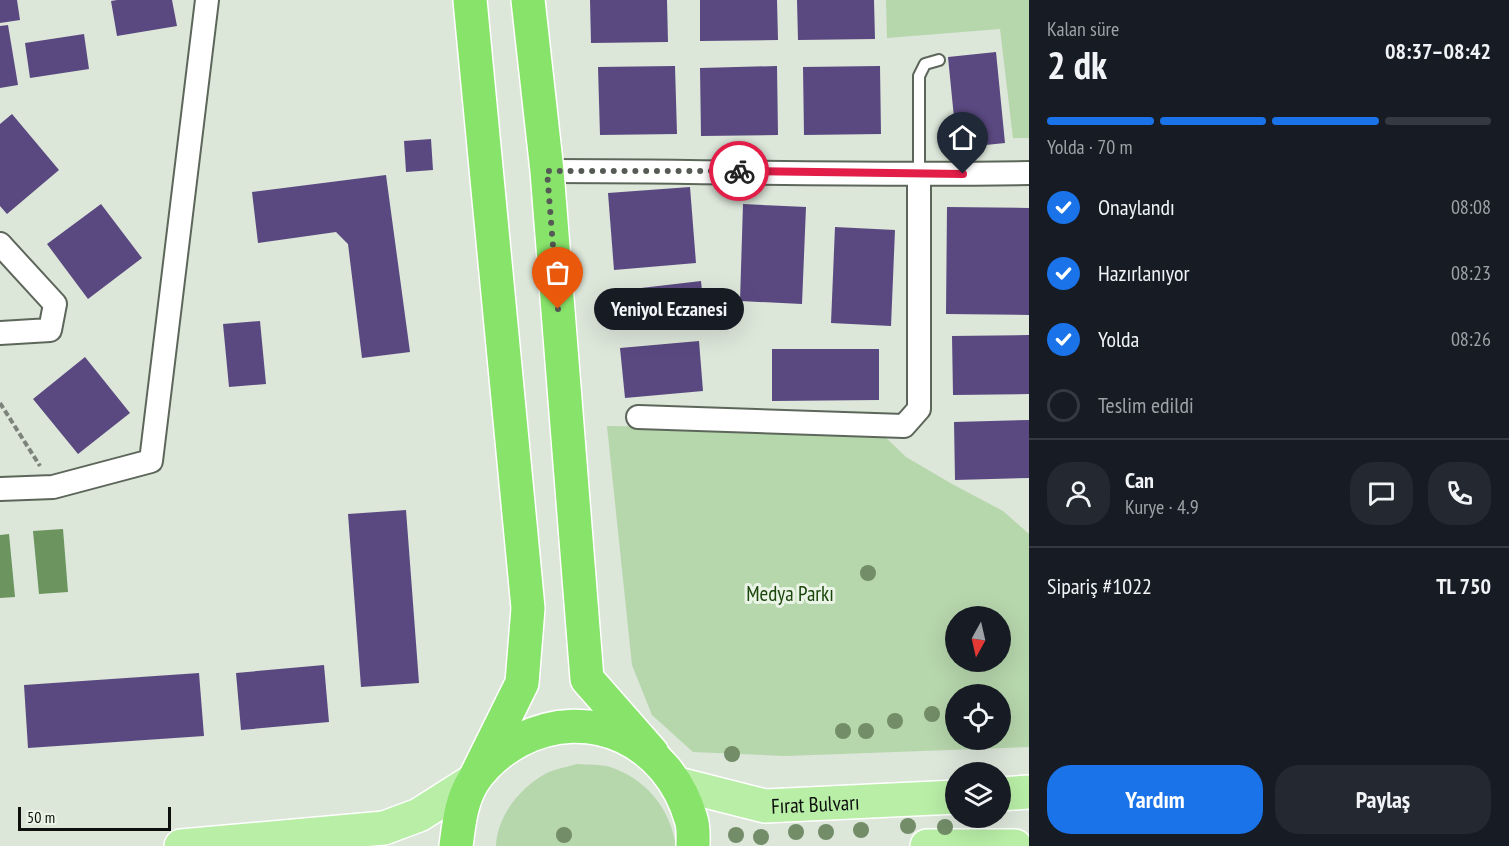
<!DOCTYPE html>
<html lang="tr">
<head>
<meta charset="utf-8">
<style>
  :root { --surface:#171b24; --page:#242831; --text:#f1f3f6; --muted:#9ea1a6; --line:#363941; --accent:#1a73e8 }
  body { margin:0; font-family:"PT Sans Narrow",sans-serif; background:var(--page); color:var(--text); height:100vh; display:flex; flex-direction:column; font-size:22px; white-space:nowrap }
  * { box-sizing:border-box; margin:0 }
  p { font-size:20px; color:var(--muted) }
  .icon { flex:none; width:33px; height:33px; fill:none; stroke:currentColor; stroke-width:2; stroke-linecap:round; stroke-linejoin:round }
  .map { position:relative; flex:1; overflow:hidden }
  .drawer { display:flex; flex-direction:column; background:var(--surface); width:480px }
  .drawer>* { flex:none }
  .needle { width:39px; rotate:188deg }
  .controls { position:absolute; left:945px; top:606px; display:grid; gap:12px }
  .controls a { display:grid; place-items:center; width:66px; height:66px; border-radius:50%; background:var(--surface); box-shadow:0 6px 24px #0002; font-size:30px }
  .scale { position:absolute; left:18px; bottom:15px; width:153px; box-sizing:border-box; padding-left:6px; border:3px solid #0d100c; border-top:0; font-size:16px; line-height:21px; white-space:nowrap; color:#0d100c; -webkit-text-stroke:4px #e9f4e6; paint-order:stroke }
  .pin { position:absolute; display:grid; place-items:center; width:51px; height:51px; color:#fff; margin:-62px -26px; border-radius:50% 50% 50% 0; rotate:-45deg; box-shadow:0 0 6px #0007 }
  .pin .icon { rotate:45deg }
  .courier { position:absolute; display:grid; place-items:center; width:60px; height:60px; margin:-30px; border:4px solid #e11d48; border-radius:50%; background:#fff; color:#222; box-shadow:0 2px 8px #0007 }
  .bubble { position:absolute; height:42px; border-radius:21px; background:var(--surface); box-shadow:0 6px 24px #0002; font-size:20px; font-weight:600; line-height:42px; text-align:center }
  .headline em { font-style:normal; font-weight:600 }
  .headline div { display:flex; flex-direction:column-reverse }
  .headline { display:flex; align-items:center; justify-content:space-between; height:102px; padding:0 18px }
  h1 { font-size:39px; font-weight:600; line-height:45px }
  .bar { display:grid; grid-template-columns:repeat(4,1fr); gap:9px 6px; align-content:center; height:72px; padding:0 18px }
  .bar i { height:8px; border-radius:4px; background:var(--line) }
  .bar .selected { background:var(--accent) }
  .bar p { grid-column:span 4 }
  .line { display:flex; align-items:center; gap:15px; padding:0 18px; border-top:2px solid var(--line) }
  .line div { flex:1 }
  .round { display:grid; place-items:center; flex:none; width:63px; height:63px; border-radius:24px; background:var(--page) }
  ol { padding:0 18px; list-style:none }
  li { display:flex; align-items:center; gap:18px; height:66px }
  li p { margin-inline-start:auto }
  li .icon { padding:6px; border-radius:50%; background:var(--accent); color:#fff; stroke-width:4 }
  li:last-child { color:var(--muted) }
  li i { width:33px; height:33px; border:3px solid var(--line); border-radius:50% }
  .cta { display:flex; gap:12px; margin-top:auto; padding:12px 18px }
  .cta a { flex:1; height:69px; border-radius:24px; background:var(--accent); color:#fff; font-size:24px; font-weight:600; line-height:69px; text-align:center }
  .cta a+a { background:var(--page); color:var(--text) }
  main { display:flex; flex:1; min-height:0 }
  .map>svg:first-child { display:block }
  .green { fill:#b6d6ac; fill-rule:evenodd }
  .water { fill:#6b945e }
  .building { fill:#5a4981 }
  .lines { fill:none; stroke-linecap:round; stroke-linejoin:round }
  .lane-casing { stroke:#5d665a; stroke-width:14 }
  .street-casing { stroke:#5d665a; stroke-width:26 }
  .primary-casing { stroke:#fff; stroke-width:36 }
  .highway-casing { stroke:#fff; stroke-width:36 }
  .path { stroke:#7c837a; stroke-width:4; stroke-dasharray:6 3; stroke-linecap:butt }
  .lane { stroke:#fff; stroke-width:10 }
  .street { stroke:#fff; stroke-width:22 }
  .primary { stroke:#b8eea6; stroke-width:33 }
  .highway { stroke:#88e36a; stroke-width:33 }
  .tree { fill:#728d68 }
  .done { stroke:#555b54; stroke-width:6; stroke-dasharray:0 10.8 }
  .route { stroke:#e11d48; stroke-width:8 }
  .labels { text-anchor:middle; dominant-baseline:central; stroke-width:6; stroke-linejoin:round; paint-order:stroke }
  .park-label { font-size:21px; fill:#1c450c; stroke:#e9f4e6 }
  .street-label { font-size:21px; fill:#0d100c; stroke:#e9f4e6 }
</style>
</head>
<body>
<main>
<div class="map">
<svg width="1029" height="846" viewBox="0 0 1029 846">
  <rect width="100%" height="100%" fill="#dce6d9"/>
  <path class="green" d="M 886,0 L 1029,0 L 1029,138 L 1013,138 L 1000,29 L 887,38 Z
    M 607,426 L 866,430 L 880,432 L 906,457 L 952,484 L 1003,511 L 1029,534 L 1029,747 L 785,756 L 693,752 L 652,715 L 632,665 ZM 956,616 L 1000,616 L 1000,662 L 956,662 ZM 956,694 L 1000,694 L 1000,740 L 956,740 Z
    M 577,764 C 587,765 600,764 610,767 C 646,779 670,808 676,846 L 496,846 C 497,816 520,788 545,774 C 554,769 567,767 577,764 Z"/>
  <path class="water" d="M 63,529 L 68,592 L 39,594 L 33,531 Z
    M 9,534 L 15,597 L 0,598 L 0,535 Z"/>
  <path class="building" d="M 0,0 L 17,0 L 20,20 L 0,23 Z
    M 117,0 L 172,0 L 177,26 L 117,36 L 111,1 Z
    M 590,0 L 667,0 L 668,42 L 591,43 Z
    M 700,0 L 777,0 L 778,40 L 700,41 Z
    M 797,0 L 874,0 L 875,39 L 798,40 Z
    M 8,25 L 18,85 L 0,88 L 0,26 Z
    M 84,34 L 89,69 L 30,78 L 25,43 Z
    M 996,52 L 1005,143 L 957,148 L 948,57 Z
    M 675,66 L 677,134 L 600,135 L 598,67 Z
    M 777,66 L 778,135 L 701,136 L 700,68 Z
    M 880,66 L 881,134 L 804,135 L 803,67 Z
    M 12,114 L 59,170 L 7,214 L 0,206 L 0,124 Z
    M 431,139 L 433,170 L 406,172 L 404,141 Z
    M 386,175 L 410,352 L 362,358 L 348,244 L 336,232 L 258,243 L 252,192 Z
    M 690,187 L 696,263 L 614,270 L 608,193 Z
    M 101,204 L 142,258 L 88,299 L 47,244 Z
    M 743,204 L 806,207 L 802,304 L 740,301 Z
    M 947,207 L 1029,208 L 1029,315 L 946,314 Z
    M 835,227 L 895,230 L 891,326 L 831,323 Z
    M 701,281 L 705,322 L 629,330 L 624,290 Z
    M 260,321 L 266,384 L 229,387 L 223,324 Z
    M 1029,335 L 1029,394 L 953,395 L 952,336 Z
    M 699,341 L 703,391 L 625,398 L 620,348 Z
    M 772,349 L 879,349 L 879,400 L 772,401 Z
    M 85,357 L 130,413 L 78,454 L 33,399 Z
    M 1029,420 L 1029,478 L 955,480 L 954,422 Z
    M 406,510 L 419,683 L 361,687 L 348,514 Z
    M 324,665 L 329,722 L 241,730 L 236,673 Z
    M 199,673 L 204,736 L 28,748 L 24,685 Z"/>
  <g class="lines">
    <g class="lane-casing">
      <path id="lane" d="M 919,175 L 919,76 L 925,64 L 939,60"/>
    </g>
    <g class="street-casing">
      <path id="street" d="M 547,171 C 708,171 868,176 1029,173
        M 0,244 L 55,304 L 50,330 L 0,333
        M 638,417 L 904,426 L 919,409 L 919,175
        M 0,489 L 53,487 L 151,461 L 207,0"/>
    </g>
    <g class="primary-casing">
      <g id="primary">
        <path id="s1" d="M 678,784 L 765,806 L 956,797"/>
        <path d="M 1000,794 L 1029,792"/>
        <path d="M 181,846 L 384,828 L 419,815 L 474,780"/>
        <path d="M 927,846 L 1015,846"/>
      </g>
    </g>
    <g class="highway-casing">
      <path id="highway" d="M 470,0 L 528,608 L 522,683 L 474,780
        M 528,0 L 547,171 L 587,679 L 652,753
        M 456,846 C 459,823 461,800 474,780 C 485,764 502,750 518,741 C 591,703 669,742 691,819 C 694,827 693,837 693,846"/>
    </g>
    <path class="path" d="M 0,403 L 40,466"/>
    <use href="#lane" class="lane"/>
    <use href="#street" class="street"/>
    <use href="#primary" class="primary"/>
    <use href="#highway" class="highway"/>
  </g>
  <g class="tree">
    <circle cx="868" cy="573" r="8"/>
    <circle cx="932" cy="714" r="8"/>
    <circle cx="895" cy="721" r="8"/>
    <circle cx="843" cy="731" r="8"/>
    <circle cx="866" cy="731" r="8"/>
    <circle cx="732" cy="754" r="8"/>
    <circle cx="908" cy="826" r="8"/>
    <circle cx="945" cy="827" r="8"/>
    <circle cx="861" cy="830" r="8"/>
    <circle cx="796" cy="832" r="8"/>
    <circle cx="826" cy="832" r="8"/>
    <circle cx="564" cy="835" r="8"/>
    <circle cx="736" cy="835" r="8"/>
    <circle cx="761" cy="837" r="8"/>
  </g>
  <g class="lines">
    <path class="done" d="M 558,309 L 547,171 L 739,171"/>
    <path class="route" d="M 739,171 L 963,174"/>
  </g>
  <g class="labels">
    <g class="park-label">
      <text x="790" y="593">Medya Parkı</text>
    </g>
    <g class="street-label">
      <text stroke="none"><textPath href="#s1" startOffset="140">Fırat Bulvarı</textPath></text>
    </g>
  </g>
</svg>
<div class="controls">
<a><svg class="needle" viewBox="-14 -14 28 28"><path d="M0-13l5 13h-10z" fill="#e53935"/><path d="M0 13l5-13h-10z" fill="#9ea1a6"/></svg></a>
<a><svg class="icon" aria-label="locate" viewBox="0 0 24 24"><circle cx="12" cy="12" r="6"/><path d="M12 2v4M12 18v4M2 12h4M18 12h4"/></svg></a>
<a><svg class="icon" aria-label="layers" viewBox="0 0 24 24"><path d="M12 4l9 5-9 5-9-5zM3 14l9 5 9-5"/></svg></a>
</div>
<div class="scale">50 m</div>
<div class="pin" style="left:558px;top:309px;background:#ea580c"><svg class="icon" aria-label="bag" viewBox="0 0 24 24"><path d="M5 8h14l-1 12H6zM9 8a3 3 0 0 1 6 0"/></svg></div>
<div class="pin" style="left:963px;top:174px;background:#1f2937"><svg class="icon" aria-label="home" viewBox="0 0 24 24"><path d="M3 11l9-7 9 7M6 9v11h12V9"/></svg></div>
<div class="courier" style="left:739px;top:171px"><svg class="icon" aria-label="bike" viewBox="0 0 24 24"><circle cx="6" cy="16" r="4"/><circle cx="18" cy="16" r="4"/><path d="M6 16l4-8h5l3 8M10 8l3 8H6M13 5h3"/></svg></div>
<div class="bubble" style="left:594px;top:288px;width:150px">Yeniyol Eczanesi</div>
</div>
<section class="drawer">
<div class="headline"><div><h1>2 dk</h1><p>Kalan süre</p></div><em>08:37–08:42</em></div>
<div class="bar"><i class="selected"></i><i class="selected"></i><i class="selected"></i><i></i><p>Yolda · 70 m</p></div>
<ol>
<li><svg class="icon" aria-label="check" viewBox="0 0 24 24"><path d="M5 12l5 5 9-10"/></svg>Onaylandı<p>08:08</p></li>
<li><svg class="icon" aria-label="check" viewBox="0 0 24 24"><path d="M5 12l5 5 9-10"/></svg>Hazırlanıyor<p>08:23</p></li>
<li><svg class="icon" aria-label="check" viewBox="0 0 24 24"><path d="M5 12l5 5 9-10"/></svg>Yolda<p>08:26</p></li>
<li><i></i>Teslim edildi</li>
</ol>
<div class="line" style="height:108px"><a class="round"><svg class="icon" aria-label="person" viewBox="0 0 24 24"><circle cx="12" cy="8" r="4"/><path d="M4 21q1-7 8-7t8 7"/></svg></a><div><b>Can</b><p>Kurye · 4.9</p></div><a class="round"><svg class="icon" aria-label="chat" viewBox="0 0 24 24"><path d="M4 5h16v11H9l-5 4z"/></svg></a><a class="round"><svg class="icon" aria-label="phone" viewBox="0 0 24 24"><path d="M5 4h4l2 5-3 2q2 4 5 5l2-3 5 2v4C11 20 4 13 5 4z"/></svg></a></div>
<div class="line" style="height:78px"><div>Sipariş #1022</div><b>TL 750</b></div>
<div class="cta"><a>Yardım</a><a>Paylaş</a></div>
</section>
</main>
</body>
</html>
